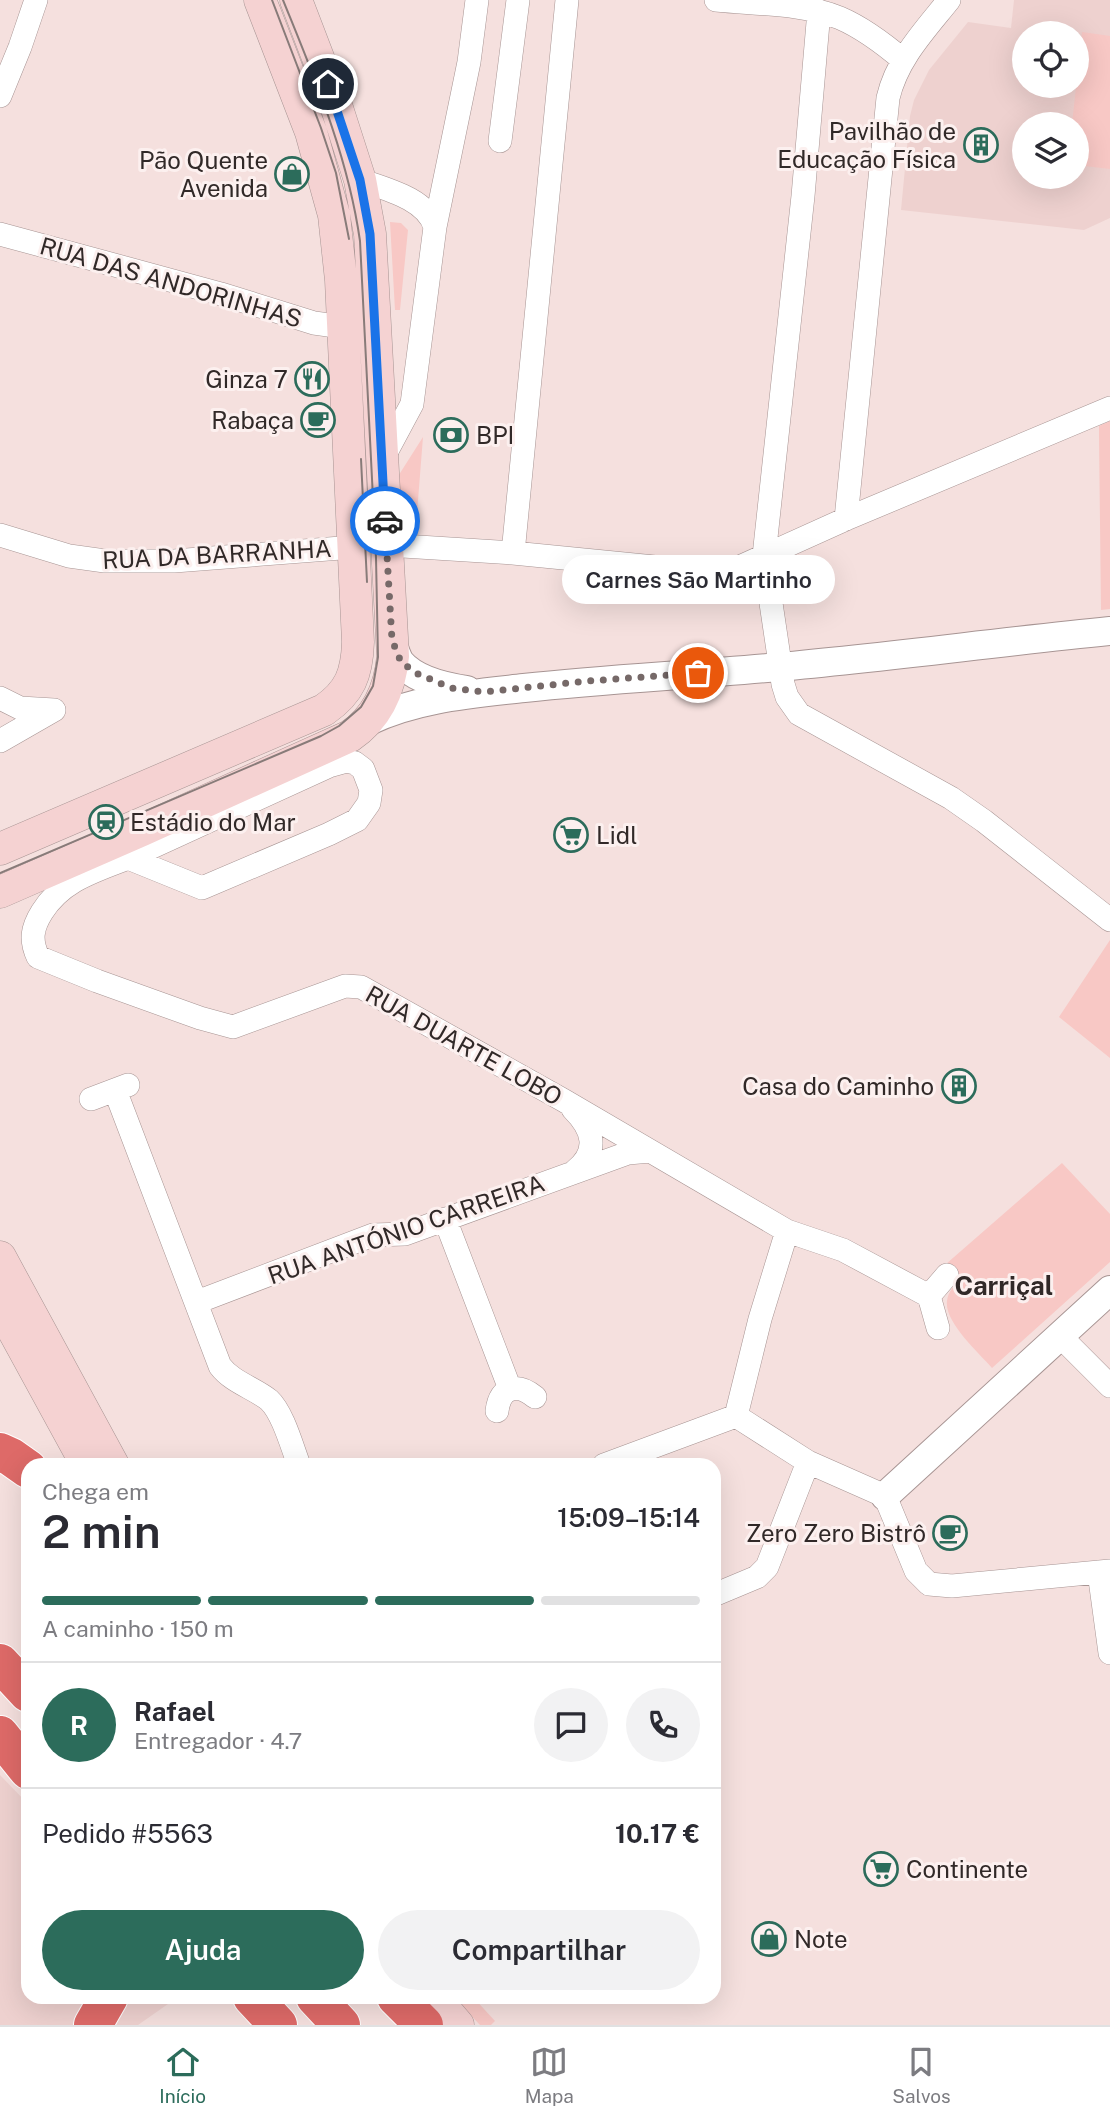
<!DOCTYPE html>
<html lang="pt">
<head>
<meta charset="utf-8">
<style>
  :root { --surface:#fff; --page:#f2f2f3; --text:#2b2b33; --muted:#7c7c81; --line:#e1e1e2; --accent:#2c6c5b }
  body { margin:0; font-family:"Public Sans",sans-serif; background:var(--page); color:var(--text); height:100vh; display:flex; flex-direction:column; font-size:26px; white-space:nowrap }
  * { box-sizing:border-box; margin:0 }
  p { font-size:23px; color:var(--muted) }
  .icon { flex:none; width:38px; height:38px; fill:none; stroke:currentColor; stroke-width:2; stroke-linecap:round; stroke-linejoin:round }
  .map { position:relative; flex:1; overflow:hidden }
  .side { position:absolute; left:21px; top:1458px; width:700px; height:546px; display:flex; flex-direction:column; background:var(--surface); border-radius:21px; box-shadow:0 7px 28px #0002 }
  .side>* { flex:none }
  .controls { position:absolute; left:1012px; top:21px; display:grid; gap:14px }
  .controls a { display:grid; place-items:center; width:77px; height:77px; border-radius:50%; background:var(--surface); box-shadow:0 7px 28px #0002; font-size:35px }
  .pin { position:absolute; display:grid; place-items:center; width:60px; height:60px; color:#fff; margin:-30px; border:4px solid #fff; border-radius:50%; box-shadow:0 2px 7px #0007 }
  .courier { position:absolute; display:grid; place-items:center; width:70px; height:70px; margin:-35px; border:5px solid #1a73e8; border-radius:50%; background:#fff; color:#222; box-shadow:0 2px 9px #0007 }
  .bubble { position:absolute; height:49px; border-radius:24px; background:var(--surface); box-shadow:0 7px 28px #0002; font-size:23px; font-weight:600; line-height:49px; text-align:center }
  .summary em { font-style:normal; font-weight:600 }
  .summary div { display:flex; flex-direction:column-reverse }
  .summary { display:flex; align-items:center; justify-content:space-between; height:119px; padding:0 21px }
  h1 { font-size:46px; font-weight:600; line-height:52px }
  .bar { display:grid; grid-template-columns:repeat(4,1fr); gap:10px 7px; align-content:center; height:84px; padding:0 21px }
  .bar i { height:9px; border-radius:5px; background:var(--line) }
  .bar .on { background:var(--accent) }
  .bar p { grid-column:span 4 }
  .line { display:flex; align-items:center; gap:18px; padding:0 21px; border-top:2px solid var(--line) }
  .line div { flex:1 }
  .round { display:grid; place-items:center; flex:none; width:74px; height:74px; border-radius:37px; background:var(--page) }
  .button { display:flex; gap:14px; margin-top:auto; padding:14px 21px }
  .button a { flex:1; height:80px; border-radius:42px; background:var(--accent); color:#fff; font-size:28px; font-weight:600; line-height:80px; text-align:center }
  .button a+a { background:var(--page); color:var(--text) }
  .tab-bar { display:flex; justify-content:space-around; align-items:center; height:98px; border-top:2px solid var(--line); background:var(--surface); font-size:19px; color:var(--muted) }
  .tab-bar a { display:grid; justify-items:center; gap:4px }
  .tab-bar .on { color:var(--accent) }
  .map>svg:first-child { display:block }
  .built { fill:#eed1cf; fill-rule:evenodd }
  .green { fill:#f8c8c5 }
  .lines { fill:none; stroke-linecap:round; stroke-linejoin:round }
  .minor-casing { stroke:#a79493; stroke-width:24 }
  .tertiary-casing { stroke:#a79493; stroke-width:30 }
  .secondary-casing { stroke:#a79493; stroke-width:33 }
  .motorway-casing { stroke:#fff; stroke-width:40 }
  .minor { stroke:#fff; stroke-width:23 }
  .tertiary { stroke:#fff; stroke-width:28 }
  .secondary { stroke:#f5d2d2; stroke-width:32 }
  .motorway { stroke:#de6a68; stroke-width:38 }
  .tram { stroke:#887b79; stroke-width:2 }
  .done { stroke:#766968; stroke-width:7; stroke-dasharray:0 12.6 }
  .route { stroke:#1a73e8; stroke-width:9 }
  .labels { text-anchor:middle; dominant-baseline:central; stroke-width:6; stroke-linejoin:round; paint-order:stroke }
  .poi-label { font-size:24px; fill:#312928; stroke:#fcf0ef; text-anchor:end }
  .street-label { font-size:24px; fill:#312928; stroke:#fcf0ef }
  .neighbourhood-label { font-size:26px; font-weight:bold; fill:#312928; stroke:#fcf0ef }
</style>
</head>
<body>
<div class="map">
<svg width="1110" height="2025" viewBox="0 0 1110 2025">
  <rect width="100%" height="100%" fill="#f5e0de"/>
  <path class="built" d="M 1014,0 L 1110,0 L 1110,218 L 1084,230 L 901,210 L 910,116 L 914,100 L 929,70 L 968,22 L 1011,28 ZM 1024,33 L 1076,33 L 1076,86 L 1024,86 ZM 1024,124 L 1076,124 L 1076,177 L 1024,177 Z
    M 0,1775 L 28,1804 L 28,1997 L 178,1997 L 138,2025 L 0,2025 Z"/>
  <path class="green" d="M 1082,32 L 1110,36 L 1110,169 L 1076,165 L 1076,124 L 1072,124 Z
    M 390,222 L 401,223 L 408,230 L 400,310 L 395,310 Z
    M 1110,421 L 1110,609 L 1101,610 L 1099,435 L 1099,426 Z
    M 423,437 L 417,513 L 408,512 L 407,528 L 398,528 L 395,481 Z
    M 1110,940 L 1110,1058 L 1059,1017 Z
    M 1062,1163 L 1110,1214 L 1110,1262 L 992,1368 C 979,1353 944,1322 947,1301 C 948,1291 955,1285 961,1278 L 946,1264 Z
    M 459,1997 L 473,1997 L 495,2021 L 491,2025 L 480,2025 L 462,2006 Z"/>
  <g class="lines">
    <g class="minor-casing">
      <path id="minor" d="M 716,0 C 755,4 804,3 840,18 C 863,28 883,43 903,60
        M 819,11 L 803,196 L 764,556 L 783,684 L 787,697 L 799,714 L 951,798 L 984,821 L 1110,920
        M 0,96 L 20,47 L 36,0
        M 500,141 L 518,0
        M 360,180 C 386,189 427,199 435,227 L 412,404 L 382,460
        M 435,227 L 469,62 L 477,0
        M 0,234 L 221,294 L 314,323 L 343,327
        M 846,519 L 888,98 C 897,59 925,30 949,0
        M 0,535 L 69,556 L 105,561 L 174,561 L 354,547
        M 387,545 L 513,553 L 715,573 L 733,570 L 846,519 L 1110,408
        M 513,553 L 567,0
        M 0,698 L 20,708 L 54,710
        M 0,741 L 54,710
        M 347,761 L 355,763 L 363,769 L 371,790 L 369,803 L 357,820 L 329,834 L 202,888 L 128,858 L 329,766 Z
        M 128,858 C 95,871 62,880 42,912 C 32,928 30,940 38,957 L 97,981 L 200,1018 L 233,1027 L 345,986 L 361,987 L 563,1100 L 787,1231 L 843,1250 L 929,1296
        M 115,1090 L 220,1366 C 232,1382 254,1388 269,1400 C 283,1413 292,1447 299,1465
        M 91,1099 L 128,1085
        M 573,1109 C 593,1129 600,1151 575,1171
        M 445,1219 L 510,1389
        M 929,1296 L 938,1328
        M 929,1296 L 947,1275
        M 197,1302 L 373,1235 L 405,1234 L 628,1153 L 650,1151
        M 1060,1336 L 1110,1386
        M 497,1411 C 500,1387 517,1382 535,1397
        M 736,1416 L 760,1319 L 787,1231
        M 604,1465 L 736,1416 L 808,1462 L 885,1496 L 916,1571 L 929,1584 L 952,1586 L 1110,1571
        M 1099,1572 L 1110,1653
        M 714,1595 L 757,1577 L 767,1567 L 808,1462"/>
    </g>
    <g class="tertiary-casing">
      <path id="tertiary" d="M 392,641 C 394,648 396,655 400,662 C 415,680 446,687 467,690
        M 369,721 C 416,698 472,694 524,688 C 608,679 693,675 778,667 C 889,657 999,642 1110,631
        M 885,1496 L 1110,1290"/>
    </g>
    <g class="secondary-casing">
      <path id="secondary" d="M 0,849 L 324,710 C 350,692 357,674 358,642 L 341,280 L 334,215 L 311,132 L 260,0
        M 0,892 L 142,830 L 350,736 C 378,717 390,689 393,656 L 370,234 L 360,180 L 335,102 L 296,0
        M 0,1257 L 113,1465
        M 0,1306 L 87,1465
        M 434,1997 L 458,2025"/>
    </g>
    <g class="motorway-casing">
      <path id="motorway" d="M 0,1452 L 11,1457 L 28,1469
        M 0,1663 L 28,1693
        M 0,1735 L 28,1770
        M 252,1997 L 278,2025
        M 315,1997 L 341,2025
        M 396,1997 L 424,2025
        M 93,2025 L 109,1997"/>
    </g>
    <use href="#minor" class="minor"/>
    <use href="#tertiary" class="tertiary"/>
    <use href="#secondary" class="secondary"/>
    <use href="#motorway" class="motorway"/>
    <path class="tram" d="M 272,0 L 321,128 L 336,173 L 349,239
      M 361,459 L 367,582
      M 0,873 L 321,736 L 339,726 L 361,707 L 373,686 L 378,657 L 376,558 L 360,241 C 348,156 315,79 283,0"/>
  </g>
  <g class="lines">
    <path class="done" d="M 385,521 L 392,640 L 401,662 L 416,673 L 451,688 L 484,692 L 588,681 L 698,673"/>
    <path class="route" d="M 328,84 L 360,180 L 370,234 L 385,521"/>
  </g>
  <defs>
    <g id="building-ring" transform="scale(1.75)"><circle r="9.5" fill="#fcf0ef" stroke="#2c6c5b" stroke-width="1.5"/><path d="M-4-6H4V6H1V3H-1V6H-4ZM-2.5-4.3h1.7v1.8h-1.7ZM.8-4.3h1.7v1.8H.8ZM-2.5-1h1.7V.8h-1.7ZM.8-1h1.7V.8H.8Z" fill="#2c6c5b"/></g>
    <g id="shop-ring" transform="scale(1.75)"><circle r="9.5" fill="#fcf0ef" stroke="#2c6c5b" stroke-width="1.5"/><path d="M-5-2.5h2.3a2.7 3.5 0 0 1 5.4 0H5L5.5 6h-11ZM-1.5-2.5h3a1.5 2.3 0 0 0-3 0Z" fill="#2c6c5b"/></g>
    <g id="restaurant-ring" transform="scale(1.75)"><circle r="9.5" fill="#fcf0ef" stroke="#2c6c5b" stroke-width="1.5"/><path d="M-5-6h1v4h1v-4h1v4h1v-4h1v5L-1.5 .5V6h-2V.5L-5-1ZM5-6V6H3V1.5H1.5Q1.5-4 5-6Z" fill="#2c6c5b"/></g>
    <g id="cafe-ring" transform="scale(1.75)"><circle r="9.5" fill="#fcf0ef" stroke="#2c6c5b" stroke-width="1.5"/><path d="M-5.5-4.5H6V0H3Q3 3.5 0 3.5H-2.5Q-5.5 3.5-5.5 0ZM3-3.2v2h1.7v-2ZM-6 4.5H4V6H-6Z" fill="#2c6c5b"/></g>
    <g id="bank-ring" transform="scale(1.75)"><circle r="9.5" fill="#fcf0ef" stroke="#2c6c5b" stroke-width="1.5"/><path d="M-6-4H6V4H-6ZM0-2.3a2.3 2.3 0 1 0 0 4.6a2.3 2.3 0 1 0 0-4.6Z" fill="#2c6c5b"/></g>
    <g id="station-ring" transform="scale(1.75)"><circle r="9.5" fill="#fcf0ef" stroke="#2c6c5b" stroke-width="1.5"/><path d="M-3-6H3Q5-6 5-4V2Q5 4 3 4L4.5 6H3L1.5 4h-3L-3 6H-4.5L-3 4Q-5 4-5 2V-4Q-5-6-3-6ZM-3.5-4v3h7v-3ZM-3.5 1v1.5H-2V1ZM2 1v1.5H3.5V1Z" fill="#2c6c5b"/></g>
    <g id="supermarket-ring" transform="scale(1.75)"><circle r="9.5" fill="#fcf0ef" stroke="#2c6c5b" stroke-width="1.5"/><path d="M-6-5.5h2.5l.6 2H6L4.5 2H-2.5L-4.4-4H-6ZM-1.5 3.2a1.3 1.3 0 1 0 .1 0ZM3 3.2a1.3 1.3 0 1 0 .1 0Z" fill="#2c6c5b"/></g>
  </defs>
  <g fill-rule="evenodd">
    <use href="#building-ring" x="981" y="145"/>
    <use href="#shop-ring" x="292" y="174"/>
    <use href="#restaurant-ring" x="312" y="379"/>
    <use href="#cafe-ring" x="318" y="420"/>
    <use href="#bank-ring" x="451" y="435"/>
    <use href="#station-ring" x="106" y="822"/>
    <use href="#supermarket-ring" x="571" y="835"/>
    <use href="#building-ring" x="959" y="1086"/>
    <use href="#cafe-ring" x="950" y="1533"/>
    <use href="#supermarket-ring" x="881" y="1869"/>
    <use href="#shop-ring" x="769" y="1939"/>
  </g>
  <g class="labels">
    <g class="poi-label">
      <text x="956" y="131">Pavilhão de<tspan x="956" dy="28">Educação Física</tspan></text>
      <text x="268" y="160">Pão Quente<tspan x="268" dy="28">Avenida</tspan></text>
      <text x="288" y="379">Ginza 7</text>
      <text x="294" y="420">Rabaça</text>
      <text x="476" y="435" text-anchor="start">BPI</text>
      <text x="130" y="822" text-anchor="start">Estádio do Mar</text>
      <text x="596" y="835" text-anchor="start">Lidl</text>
      <text x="934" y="1086">Casa do Caminho</text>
      <text x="926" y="1533">Zero Zero Bistrô</text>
      <text x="906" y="1869" text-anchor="start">Continente</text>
      <text x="794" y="1939" text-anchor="start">Note</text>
    </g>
    <g class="street-label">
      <text transform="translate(171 282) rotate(16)">RUA DAS ANDORINHAS</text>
      <text transform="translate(217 554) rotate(-3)">RUA DA BARRANHA</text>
      <text transform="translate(464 1045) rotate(29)">RUA DUARTE LOBO</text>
      <text transform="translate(406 1229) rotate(-19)">RUA ANTÓNIO CARREIRA</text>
    </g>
    <g class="neighbourhood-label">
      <text x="1004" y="1285">Carriçal</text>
    </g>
  </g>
</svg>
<div class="controls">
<a><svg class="icon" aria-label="locate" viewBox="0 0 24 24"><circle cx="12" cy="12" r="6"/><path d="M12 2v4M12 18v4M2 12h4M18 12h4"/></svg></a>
<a><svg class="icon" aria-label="layers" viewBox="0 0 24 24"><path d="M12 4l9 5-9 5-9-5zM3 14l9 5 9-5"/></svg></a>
</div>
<div class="pin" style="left:698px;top:673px;background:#ea580c"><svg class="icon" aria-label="bag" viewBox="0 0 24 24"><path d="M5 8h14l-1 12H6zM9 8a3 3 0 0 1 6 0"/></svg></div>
<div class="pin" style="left:328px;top:84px;background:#1f2937"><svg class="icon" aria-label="home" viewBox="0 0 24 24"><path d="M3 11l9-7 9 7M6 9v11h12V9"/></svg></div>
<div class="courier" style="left:385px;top:521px"><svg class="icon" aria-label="car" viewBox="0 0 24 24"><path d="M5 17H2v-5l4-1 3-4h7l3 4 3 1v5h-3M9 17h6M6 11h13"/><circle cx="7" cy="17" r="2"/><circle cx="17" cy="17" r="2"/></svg></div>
<div class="bubble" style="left:562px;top:555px;width:273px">Carnes São Martinho</div>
<section class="side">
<div class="summary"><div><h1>2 min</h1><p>Chega em</p></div><em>15:09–15:14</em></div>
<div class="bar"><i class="on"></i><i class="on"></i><i class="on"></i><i></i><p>A caminho · 150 m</p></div>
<div class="line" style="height:126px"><b class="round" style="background:var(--accent);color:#fff">R</b><div><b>Rafael</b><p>Entregador · 4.7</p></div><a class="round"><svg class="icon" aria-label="chat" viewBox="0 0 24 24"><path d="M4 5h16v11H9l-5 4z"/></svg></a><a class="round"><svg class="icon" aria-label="phone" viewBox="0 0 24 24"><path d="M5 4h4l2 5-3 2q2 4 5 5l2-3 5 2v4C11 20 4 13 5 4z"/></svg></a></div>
<div class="line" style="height:91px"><div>Pedido #5563</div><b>10.17 €</b></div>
<div class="button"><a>Ajuda</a><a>Compartilhar</a></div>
</section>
</div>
<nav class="tab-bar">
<a class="on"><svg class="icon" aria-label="home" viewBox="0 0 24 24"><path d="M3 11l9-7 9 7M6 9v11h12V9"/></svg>Início</a>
<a><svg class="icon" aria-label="map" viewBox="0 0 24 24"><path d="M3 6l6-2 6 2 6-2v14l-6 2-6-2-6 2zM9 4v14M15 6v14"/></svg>Mapa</a>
<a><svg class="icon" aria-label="saved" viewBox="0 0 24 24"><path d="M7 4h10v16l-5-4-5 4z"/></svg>Salvos</a>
</nav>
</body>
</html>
